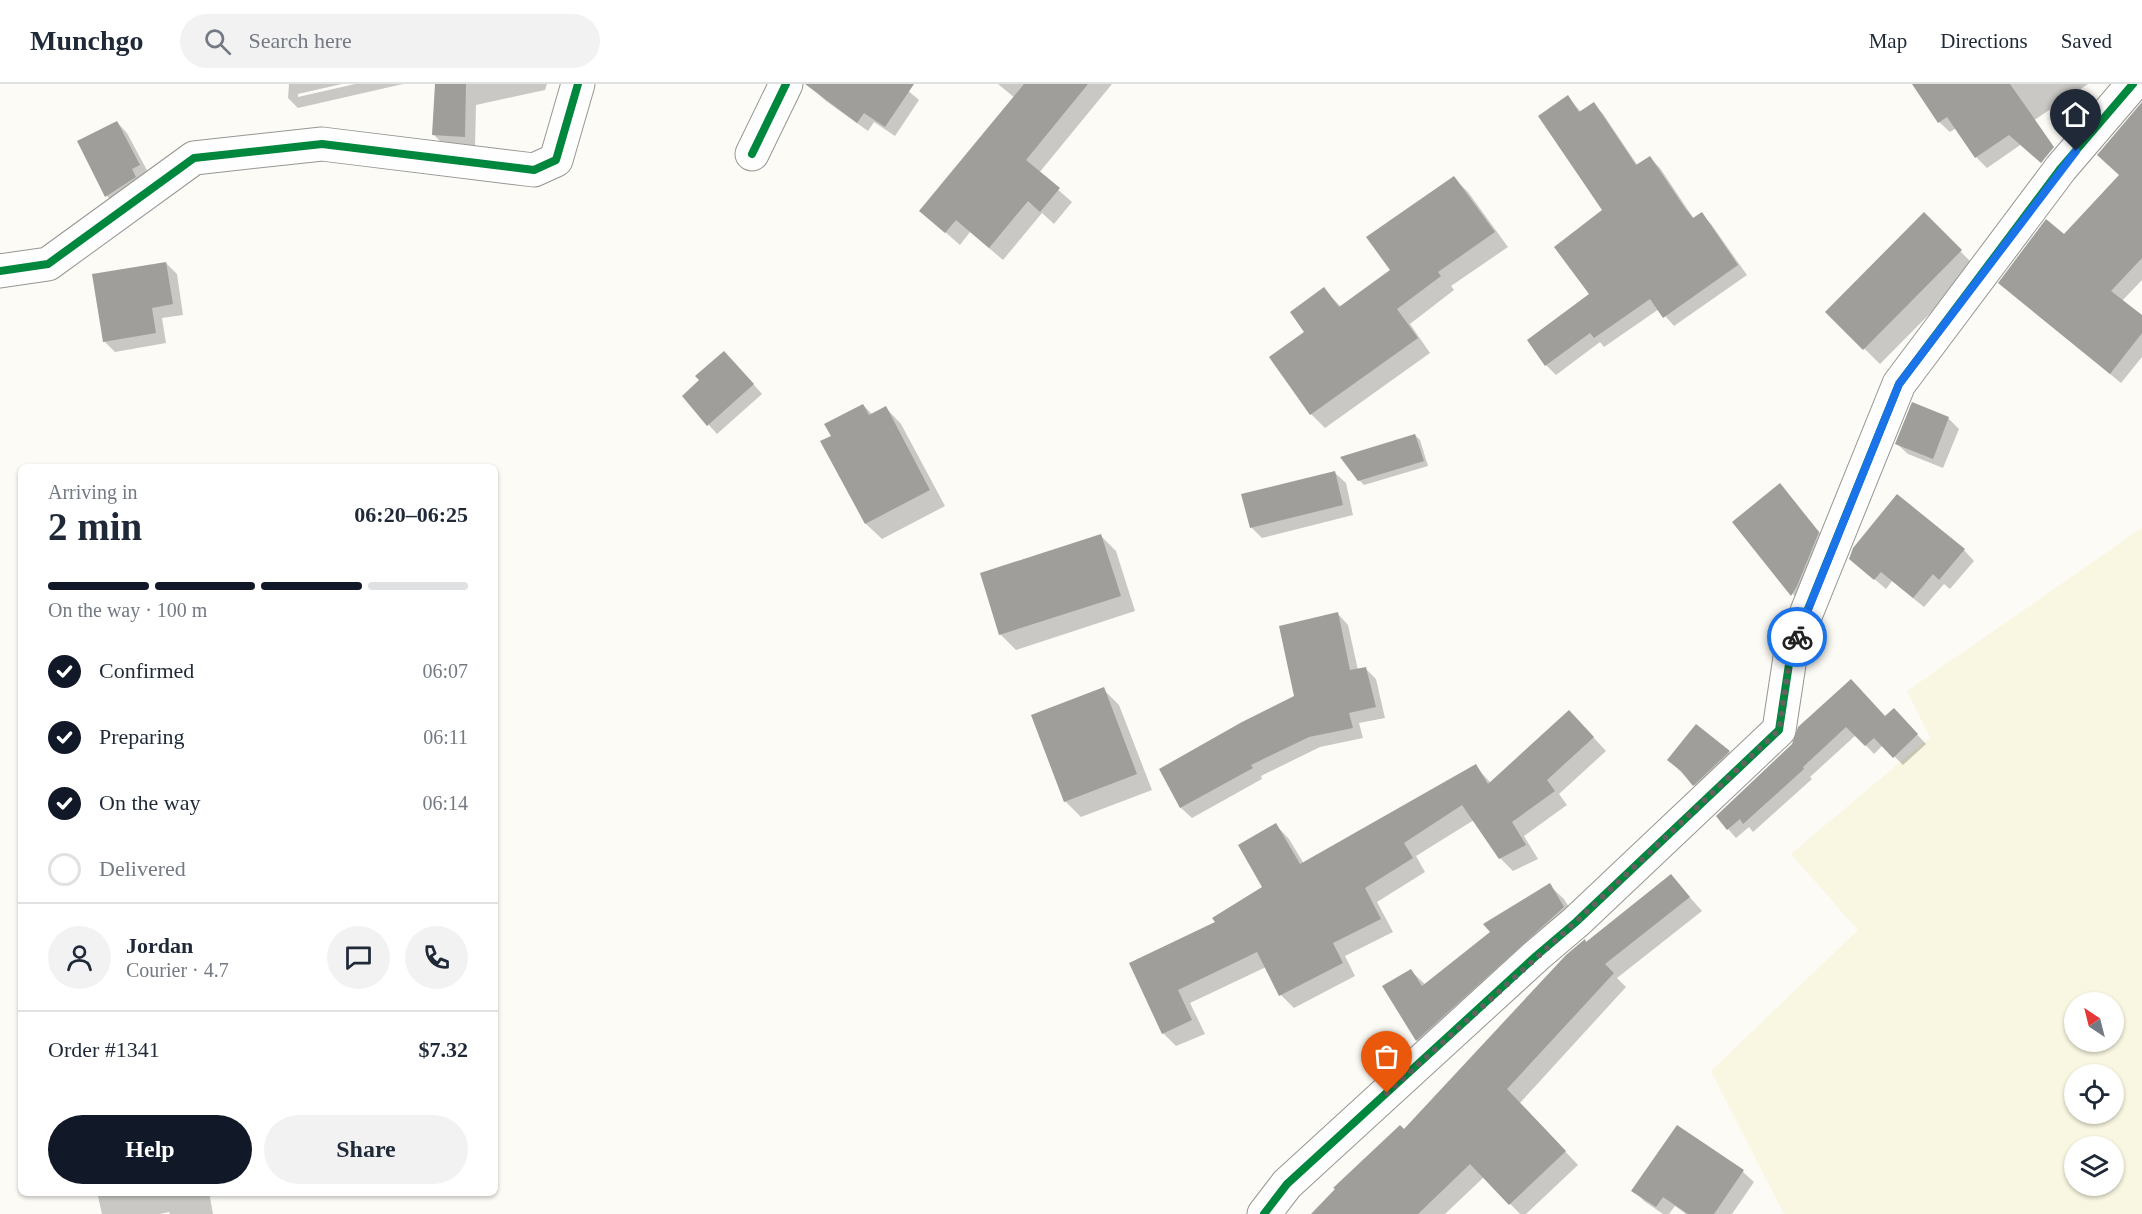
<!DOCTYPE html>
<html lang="en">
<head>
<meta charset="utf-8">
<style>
  :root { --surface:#fff; --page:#f2f2f3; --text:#1f2937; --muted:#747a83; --line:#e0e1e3; --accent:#111827 }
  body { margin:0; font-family:Georgia,serif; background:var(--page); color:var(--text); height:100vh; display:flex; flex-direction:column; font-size:22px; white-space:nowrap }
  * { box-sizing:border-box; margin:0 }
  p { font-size:20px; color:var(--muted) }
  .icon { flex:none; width:33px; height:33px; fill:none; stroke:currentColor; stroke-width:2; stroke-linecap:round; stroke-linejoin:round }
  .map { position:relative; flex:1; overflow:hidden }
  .panel { position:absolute; left:18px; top:380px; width:480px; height:732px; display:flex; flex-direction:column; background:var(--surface); border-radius:9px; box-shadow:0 2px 4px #0004 }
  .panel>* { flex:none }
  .needle { width:39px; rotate:325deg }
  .tools { position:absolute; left:2064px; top:908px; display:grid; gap:12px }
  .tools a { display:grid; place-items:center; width:60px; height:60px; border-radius:50%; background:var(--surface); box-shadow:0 2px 4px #0004; font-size:30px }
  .pin { position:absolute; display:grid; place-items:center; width:51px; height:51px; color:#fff; margin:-62px -26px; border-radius:50% 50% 50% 0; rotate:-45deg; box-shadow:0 0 6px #0007 }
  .pin .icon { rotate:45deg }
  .courier { position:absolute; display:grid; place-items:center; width:60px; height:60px; margin:-30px; border:4px solid #1a73e8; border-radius:50%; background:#fff; color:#222; box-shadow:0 2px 8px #0007 }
  .overview em { font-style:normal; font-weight:700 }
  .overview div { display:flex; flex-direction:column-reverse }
  .overview { display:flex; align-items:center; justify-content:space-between; height:102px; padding:0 30px }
  h1 { font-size:39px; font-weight:700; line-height:45px }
  .bar { display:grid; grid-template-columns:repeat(4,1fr); gap:9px 6px; align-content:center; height:72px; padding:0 30px }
  .bar i { height:8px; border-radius:4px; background:var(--line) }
  .bar .selected { background:var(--accent) }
  .bar p { grid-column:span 4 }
  .line { display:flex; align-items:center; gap:15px; padding:0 30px; border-top:2px solid var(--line) }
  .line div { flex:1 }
  .round { display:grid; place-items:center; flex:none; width:63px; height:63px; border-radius:32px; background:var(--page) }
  ol { padding:0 30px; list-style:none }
  li { display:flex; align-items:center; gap:18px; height:66px }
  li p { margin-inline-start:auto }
  li .icon { padding:6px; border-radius:50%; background:var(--accent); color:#fff; stroke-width:4 }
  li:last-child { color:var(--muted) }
  li i { width:33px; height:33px; border:3px solid var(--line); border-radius:50% }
  .action { display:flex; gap:12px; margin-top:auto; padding:12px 30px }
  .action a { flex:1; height:69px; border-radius:36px; background:var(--accent); color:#fff; font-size:24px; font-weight:700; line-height:69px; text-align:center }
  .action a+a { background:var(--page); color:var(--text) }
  header { display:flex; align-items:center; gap:36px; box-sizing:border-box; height:84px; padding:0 30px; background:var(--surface); border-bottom:2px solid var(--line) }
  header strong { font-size:28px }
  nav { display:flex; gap:33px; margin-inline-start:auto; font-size:21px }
  .search { width:420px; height:54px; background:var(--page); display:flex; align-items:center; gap:15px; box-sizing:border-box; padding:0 21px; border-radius:33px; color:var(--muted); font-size:22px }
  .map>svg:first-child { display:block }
  .farmland { fill:#f9f6e1; fill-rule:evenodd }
  .shadow { fill:#0003 }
  .building { fill:#a09e9a }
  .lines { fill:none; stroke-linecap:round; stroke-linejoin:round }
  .minor-casing { stroke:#969693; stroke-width:35 }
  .tertiary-casing { stroke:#969693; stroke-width:35 }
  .minor { stroke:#fffefe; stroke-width:33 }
  .tertiary { stroke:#fffefe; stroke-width:33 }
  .cycleway-casing { stroke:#fff; stroke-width:11 }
  .cycleway { stroke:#00873e; stroke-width:8 }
  .done { stroke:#636260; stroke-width:6; stroke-dasharray:0 10.8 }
  .route { stroke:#1a73e8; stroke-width:8 }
</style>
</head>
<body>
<header>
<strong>Munchgo</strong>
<div class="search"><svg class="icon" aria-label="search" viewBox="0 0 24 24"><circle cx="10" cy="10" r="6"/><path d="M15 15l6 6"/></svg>Search here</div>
<nav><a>Map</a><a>Directions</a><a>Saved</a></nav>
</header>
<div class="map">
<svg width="2142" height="1130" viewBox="0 0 2142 1130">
  <rect width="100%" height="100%" fill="#fcfbf5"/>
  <path class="farmland" d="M 2142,444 L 2142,1130 L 1784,1130 L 1711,987 L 1858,846 L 1791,770 L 1930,653 L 1907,607 ZM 2074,918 L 2114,918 L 2114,957 L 2074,957 ZM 2074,990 L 2114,990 L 2114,1029 L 2074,1029 ZM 2074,1062 L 2114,1062 L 2114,1101 L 2074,1101 Z"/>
  <path class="shadow" d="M 289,0 L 342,0 L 298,10 L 298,13 L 355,0 L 403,0 L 298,24 L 288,14 Z
    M 436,0 L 547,0 L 545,6 L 476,21 L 475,63 L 444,61 L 433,50 Z
    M 822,0 L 900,0 L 919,16 L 895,52 L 874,38 L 868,47 L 826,17 L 816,8 Z
    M 998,0 L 1112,0 L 1039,89 L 1072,118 L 1054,140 L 1042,129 L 1003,176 L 970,148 L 960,161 L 921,127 L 1015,14 Z
    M 1934,0 L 2088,0 L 2033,37 L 2042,46 L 1987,84 L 1976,73 L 1956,44 L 1950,48 L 1939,38 Z
    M 1568,13 L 1581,28 L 1594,20 L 1603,30 L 1638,82 L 1650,74 L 1660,84 L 1694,135 L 1701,130 L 1711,140 L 1747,191 L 1674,242 L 1659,225 L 1604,263 L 1600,258 L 1556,291 L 1546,281 L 1591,210 L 1604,126 Z
    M 117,38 L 127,49 L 150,92 L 117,122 L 107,112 Z
    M 1454,94 L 1468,108 L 1508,163 L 1451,202 L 1454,206 L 1410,240 L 1430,269 L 1325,344 L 1311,330 L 1271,274 L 1306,248 L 1324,205 L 1341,223 L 1392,186 Z
    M 2142,120 L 2142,196 L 2122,217 L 2142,233 L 2142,273 L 2121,299 L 2011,209 Z
    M 1924,131 L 1976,183 L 1880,280 L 1827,228 Z
    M 166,179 L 177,190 L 183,231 L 162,234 L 166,259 L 115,268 L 104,257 Z
    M 733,277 L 762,310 L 717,350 L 684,313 L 701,297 Z
    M 863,321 L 873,331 L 886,324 L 901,340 L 945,422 L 882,455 L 866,440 Z
    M 1948,334 L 1959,345 L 1943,384 L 1908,370 L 1897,360 Z
    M 1415,351 L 1420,356 L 1428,382 L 1364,401 L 1359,396 Z
    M 1335,389 L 1346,399 L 1353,431 L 1262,454 L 1251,443 Z
    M 1780,401 L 1829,460 L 1802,521 L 1734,438 Z
    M 1100,451 L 1116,467 L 1135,527 L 1016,566 L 1000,550 Z
    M 1964,466 L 1974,477 L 1950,505 L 1944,500 L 1924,523 L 1892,497 L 1886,505 L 1850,474 Z
    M 1338,530 L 1348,541 L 1358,586 L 1365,584 L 1376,595 L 1385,634 L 1359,639 L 1363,654 L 1320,663 L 1261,692 L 1262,695 L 1192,734 L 1181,724 L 1161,686 L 1295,613 Z
    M 1103,605 L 1119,621 L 1152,706 L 1081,733 L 1065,717 Z
    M 1894,626 L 1926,660 L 1903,681 L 1883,661 L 1874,670 L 1856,651 L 1810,693 L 1812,695 L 1753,748 L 1749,743 L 1736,754 L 1728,745 L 1793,660 L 1800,644 L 1885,634 Z
    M 1582,641 L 1606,667 L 1559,710 L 1567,721 L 1524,752 L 1538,775 L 1513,787 L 1500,774 L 1474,736 L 1416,772 L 1425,788 L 1377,818 L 1393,848 L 1345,872 L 1355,892 L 1294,924 L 1281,911 L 1266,883 L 1190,919 L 1205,950 L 1176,962 L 1163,949 L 1131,880 L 1217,839 L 1264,803 L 1276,741 L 1289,755 L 1304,780 L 1475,682 L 1491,699 Z
    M 1729,668 L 1739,679 L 1704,711 L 1669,676 Z
    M 1671,792 L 1702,827 L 1617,894 L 1626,903 L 1520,1019 L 1578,1081 L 1526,1130 L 1520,1130 L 1484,1093 L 1445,1130 L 1313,1130 L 1404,1047 L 1586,859 Z
    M 1549,801 L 1564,815 L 1578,838 L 1431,970 L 1417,956 L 1411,887 L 1426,901 Z
    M 1677,1043 L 1743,1088 L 1754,1098 L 1732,1130 L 1686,1130 L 1675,1122 L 1669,1130 L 1663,1130 L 1644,1117 L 1633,1106 Z
    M 97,1108 L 209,1108 L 213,1130 L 170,1130 L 169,1128 L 160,1130 L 102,1130 Z"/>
  <path class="building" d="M 435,0 L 466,0 L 465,53 L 432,51 Z
    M 805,0 L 914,0 L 885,43 L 864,29 L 857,39 Z
    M 1024,0 L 1088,0 L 1026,76 L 1060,104 L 1040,128 L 1028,117 L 989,164 L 956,136 L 945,149 L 919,127 Z
    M 1912,0 L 2010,0 L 2054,63 L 2041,79 L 2009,51 L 1975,74 L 1947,33 L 1938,39 Z
    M 1568,11 L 1579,28 L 1594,18 L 1636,81 L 1650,72 L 1685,124 L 1693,134 L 1702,128 L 1738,181 L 1663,234 L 1650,215 L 1594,254 L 1590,249 L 1545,282 L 1527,256 L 1589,210 L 1554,163 L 1602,126 L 1538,32 Z
    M 2142,18 L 2142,174 L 2111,207 L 2142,231 L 2142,249 L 2110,290 L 1998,199 L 2046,135 L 2064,150 L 2119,91 L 2097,71 Z
    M 117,37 L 140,81 L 132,85 L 136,93 L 105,113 L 77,57 Z
    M 1454,92 L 1495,148 L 1438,188 L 1441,192 L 1397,225 L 1418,254 L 1310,331 L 1269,273 L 1304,248 L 1290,228 L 1324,203 L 1339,223 L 1390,186 L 1366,153 Z
    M 1924,128 L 1962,166 L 1863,266 L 1825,228 Z
    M 166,178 L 173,220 L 152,224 L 156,249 L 103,258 L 92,190 Z
    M 724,267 L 754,300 L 707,342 L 682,312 L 699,296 L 695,292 Z
    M 1912,318 L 1949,333 L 1933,375 L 1895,360 Z
    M 863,320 L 869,331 L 886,322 L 930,406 L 865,440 L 820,357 L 831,352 L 824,340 Z
    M 1415,350 L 1424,377 L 1358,397 L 1340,373 Z
    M 1335,387 L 1343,421 L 1250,444 L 1241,410 Z
    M 1780,399 L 1819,448 L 1797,502 L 1791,512 L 1732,438 Z
    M 1897,410 L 1965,465 L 1939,496 L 1933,490 L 1913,514 L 1881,488 L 1874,496 L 1849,475 L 1853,464 Z
    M 1101,450 L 1121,512 L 999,551 L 980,489 Z
    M 1338,528 L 1350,586 L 1366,583 L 1376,623 L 1349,629 L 1353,644 L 1309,653 L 1251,681 L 1253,684 L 1180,724 L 1159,685 L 1242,638 L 1294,612 L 1279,542 Z
    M 1851,595 L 1885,632 L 1894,624 L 1918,650 L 1893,674 L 1874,654 L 1865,662 L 1846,643 L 1803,683 L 1804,685 L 1743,740 L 1740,735 L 1727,746 L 1716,732 L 1792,660 L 1798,643 Z
    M 1104,603 L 1137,690 L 1064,718 L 1031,631 Z
    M 1569,626 L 1594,653 L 1547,696 L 1555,707 L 1512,738 L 1526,761 L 1499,775 L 1462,721 L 1404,759 L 1413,774 L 1365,804 L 1381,835 L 1333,859 L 1343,879 L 1279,912 L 1257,868 L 1178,906 L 1192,936 L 1162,950 L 1129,879 L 1215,838 L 1212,834 L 1262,803 L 1238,761 L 1276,739 L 1300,780 L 1476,680 L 1488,700 Z
    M 1696,640 L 1730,667 L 1693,702 L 1681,687 L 1667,676 Z
    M 1671,790 L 1690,813 L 1605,880 L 1614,889 L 1507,1005 L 1566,1067 L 1509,1121 L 1470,1080 L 1418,1130 L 1311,1130 L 1335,1105 L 1333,1104 L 1400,1041 L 1404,1045 L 1566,871 L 1585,855 L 1586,858 Z
    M 1550,799 L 1564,823 L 1416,957 L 1382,902 L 1411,885 L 1422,902 L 1490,848 L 1483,840 Z
    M 1677,1041 L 1744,1086 L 1714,1130 L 1688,1130 L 1663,1113 L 1656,1123 L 1631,1107 Z"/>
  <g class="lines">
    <g class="minor-casing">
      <path id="minor" d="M 752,70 L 786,0
        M 0,187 L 48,180 L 194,74 L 322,60 L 534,86 L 556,76 L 578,0"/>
    </g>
    <g class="tertiary-casing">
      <path id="tertiary" d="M 1264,1130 L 1287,1100 L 1536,872 L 1576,838 L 1779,646 L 1791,567 L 1899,300 L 2061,84 L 2133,0"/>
    </g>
    <use href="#minor" class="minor"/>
    <use href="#tertiary" class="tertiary"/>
    <g class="cycleway-casing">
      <path id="cycleway" d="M 752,70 L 786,0
        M 0,187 L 48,180 L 194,74 L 322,60 L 534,86 L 556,76 L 578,0
        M 1264,1130 L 1287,1100 L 1536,872 L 1576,838 L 1779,646 L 1791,567 L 1899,300 L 2061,84 L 2133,0"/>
    </g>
    <use href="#cycleway" class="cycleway"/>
  </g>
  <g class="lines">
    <path class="done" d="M 1387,1009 L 1576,838 L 1779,646 L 1791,567 L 1797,553"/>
    <path class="route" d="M 1797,553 L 1899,300 L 2076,67"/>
  </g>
</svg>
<div class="tools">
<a><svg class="needle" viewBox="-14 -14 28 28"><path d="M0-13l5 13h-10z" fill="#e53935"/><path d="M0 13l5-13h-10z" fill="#747a83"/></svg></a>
<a><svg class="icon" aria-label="locate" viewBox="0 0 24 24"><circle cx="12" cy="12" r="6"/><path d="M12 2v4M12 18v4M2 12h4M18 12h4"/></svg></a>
<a><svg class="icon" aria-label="layers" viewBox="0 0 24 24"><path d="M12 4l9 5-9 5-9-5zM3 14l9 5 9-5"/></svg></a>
</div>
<div class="pin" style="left:1387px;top:1009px;background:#ea580c"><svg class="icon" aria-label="bag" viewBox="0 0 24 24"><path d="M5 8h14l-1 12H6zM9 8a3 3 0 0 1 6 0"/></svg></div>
<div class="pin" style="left:2076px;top:67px;background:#1f2937"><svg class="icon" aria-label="home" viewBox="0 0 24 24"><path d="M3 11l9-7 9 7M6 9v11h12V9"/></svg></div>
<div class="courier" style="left:1797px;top:553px"><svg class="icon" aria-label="bike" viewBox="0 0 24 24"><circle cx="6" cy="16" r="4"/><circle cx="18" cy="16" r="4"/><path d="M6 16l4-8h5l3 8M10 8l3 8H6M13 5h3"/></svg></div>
<section class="panel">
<div class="overview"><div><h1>2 min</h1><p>Arriving in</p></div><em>06:20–06:25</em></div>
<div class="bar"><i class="selected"></i><i class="selected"></i><i class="selected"></i><i></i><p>On the way · 100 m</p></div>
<ol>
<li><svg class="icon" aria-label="check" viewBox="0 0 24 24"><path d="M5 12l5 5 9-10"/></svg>Confirmed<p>06:07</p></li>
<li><svg class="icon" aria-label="check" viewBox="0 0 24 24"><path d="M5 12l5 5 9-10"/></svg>Preparing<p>06:11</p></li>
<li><svg class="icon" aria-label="check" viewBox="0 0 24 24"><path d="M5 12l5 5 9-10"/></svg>On the way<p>06:14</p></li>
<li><i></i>Delivered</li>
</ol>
<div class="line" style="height:108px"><a class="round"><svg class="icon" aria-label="person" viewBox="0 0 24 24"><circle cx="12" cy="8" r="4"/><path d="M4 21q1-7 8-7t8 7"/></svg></a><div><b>Jordan</b><p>Courier · 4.7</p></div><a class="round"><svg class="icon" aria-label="chat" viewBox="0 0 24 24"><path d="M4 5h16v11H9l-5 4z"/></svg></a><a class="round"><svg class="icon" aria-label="phone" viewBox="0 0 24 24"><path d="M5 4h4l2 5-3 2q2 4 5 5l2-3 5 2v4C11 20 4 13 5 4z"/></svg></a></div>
<div class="line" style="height:78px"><div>Order #1341</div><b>$7.32</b></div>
<div class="action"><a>Help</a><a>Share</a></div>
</section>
</div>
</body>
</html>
